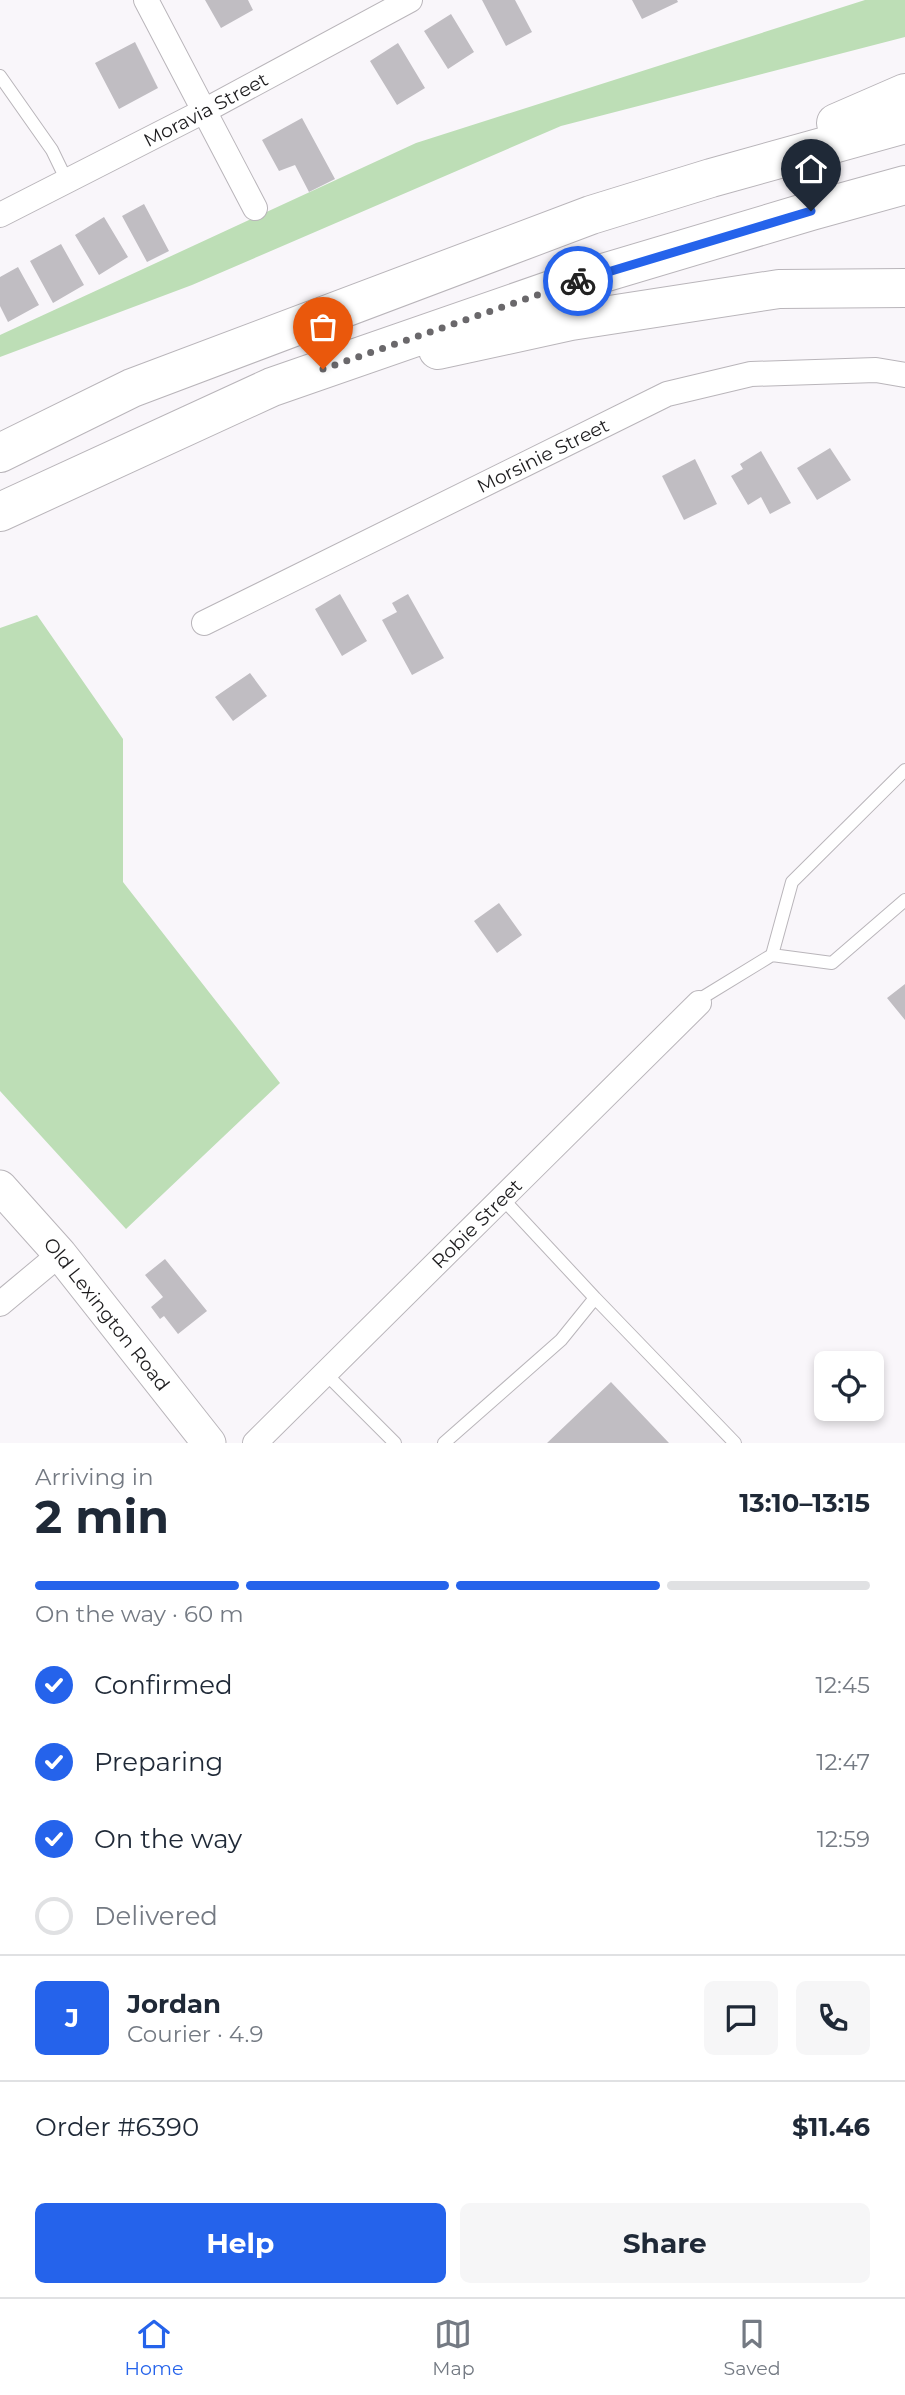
<!DOCTYPE html>
<html lang="en">
<head>
<meta charset="utf-8">
<style>
  :root { --surface:#fff; --page:#f6f6f7; --text:#1f2937; --muted:#747a83; --line:#e0e1e3; --accent:#2563eb }
  body { margin:0; font-family:Montserrat,sans-serif; background:var(--page); color:var(--text); height:100vh; display:flex; flex-direction:column; font-size:26px; white-space:nowrap }
  * { box-sizing:border-box; margin:0 }
  p { font-size:23px; color:var(--muted) }
  .icon { flex:none; width:38px; height:38px; fill:none; stroke:currentColor; stroke-width:2; stroke-linecap:round; stroke-linejoin:round }
  .map { position:relative; height:1443px; overflow:hidden }
  .sheet { display:flex; flex-direction:column; background:var(--surface); flex:1 }
  .sheet>* { flex:none }
  .controls { position:absolute; left:814px; top:1351px; display:grid; gap:14px }
  .controls a { display:grid; place-items:center; width:70px; height:70px; border-radius:10px; background:var(--surface); box-shadow:0 4px 10px #0003; font-size:35px }
  .pin { position:absolute; display:grid; place-items:center; width:60px; height:60px; color:#fff; margin:-72px -30px; border-radius:50% 50% 50% 0; rotate:-45deg; box-shadow:0 0 7px #0007 }
  .pin .icon { rotate:45deg }
  .courier { position:absolute; display:grid; place-items:center; width:70px; height:70px; margin:-35px; border:5px solid #2563eb; border-radius:50%; background:#fff; color:#222; box-shadow:0 2px 9px #0007 }
  .overview em { font-style:normal; font-weight:700 }
  .overview div { display:flex; flex-direction:column-reverse }
  .overview { display:flex; align-items:center; justify-content:space-between; height:119px; padding:0 35px }
  h1 { font-size:46px; font-weight:700; line-height:52px }
  .bar { display:grid; grid-template-columns:repeat(4,1fr); gap:10px 7px; align-content:center; height:84px; padding:0 35px }
  .bar i { height:9px; border-radius:5px; background:var(--line) }
  .bar .on { background:var(--accent) }
  .bar p { grid-column:span 4 }
  .line { display:flex; align-items:center; gap:18px; padding:0 35px; border-top:2px solid var(--line) }
  .line div { flex:1 }
  .round { display:grid; place-items:center; flex:none; width:74px; height:74px; border-radius:10px; background:var(--page) }
  ol { padding:0 35px; list-style:none }
  li { display:flex; align-items:center; gap:21px; height:77px }
  li p { margin-inline-start:auto }
  li .icon { padding:7px; border-radius:50%; background:var(--accent); color:#fff; stroke-width:4 }
  li:last-child { color:var(--muted) }
  li i { width:38px; height:38px; border:4px solid var(--line); border-radius:50% }
  .cta { display:flex; gap:14px; margin-top:auto; padding:14px 35px }
  .cta a { flex:1; height:80px; border-radius:10px; background:var(--accent); color:#fff; font-size:28px; font-weight:700; line-height:80px; text-align:center }
  .cta a+a { background:var(--page); color:var(--text) }
  .dock { display:flex; justify-content:space-around; align-items:center; height:98px; border-top:2px solid var(--line); background:var(--surface); font-size:19px; color:var(--muted) }
  .dock a { display:grid; justify-items:center; gap:4px }
  .dock .on { color:var(--accent) }
  .map>svg:first-child { display:block }
  .green { fill:#bddeb6 }
  .building { fill:#c0bdc2 }
  .lines { fill:none; stroke-linecap:round; stroke-linejoin:round }
  .service-casing { stroke:#b9b5ba; stroke-width:14 }
  .minor-casing { stroke:#b9b5ba; stroke-width:26 }
  .secondary-casing { stroke:#b9b5ba; stroke-width:35 }
  .motorway-casing { stroke:#b9b5ba; stroke-width:40 }
  .service { stroke:#fff; stroke-width:12 }
  .minor { stroke:#fff; stroke-width:24 }
  .secondary { stroke:#fff; stroke-width:33 }
  .motorway { stroke:#fff; stroke-width:38 }
  .done { stroke:#6a686b; stroke-width:7; stroke-dasharray:0 12.6 }
  .route { stroke:#2563eb; stroke-width:9 }
  .labels { text-anchor:middle; dominant-baseline:central; stroke-width:7; stroke-linejoin:round; paint-order:stroke }
  .street-label { font-size:19px; fill:#1d1c1e; stroke:#fff }
</style>
</head>
<body>
<div class="map">
<svg width="905" height="1443" viewBox="0 0 905 1443">
  <rect width="100%" height="100%" fill="#f9f6fa"/>
  <path class="green" d="M 865,0 L 905,0 L 905,37 L 561,126 L 192,285 L 0,357 L 0,335 L 416,143 Z
    M 37,615 L 123,739 L 123,882 L 280,1083 L 126,1229 L 0,1091 L 0,628 Z"/>
  <path class="building" d="M 205,0 L 248,0 L 253,10 L 221,28 Z
    M 482,0 L 515,0 L 532,32 L 506,46 Z
    M 632,0 L 677,0 L 678,2 L 642,19 Z
    M 451,14 L 474,52 L 448,69 L 424,31 Z
    M 135,42 L 158,88 L 119,109 L 95,63 Z
    M 398,43 L 425,88 L 397,105 L 370,61 Z
    M 302,118 L 335,179 L 309,192 L 295,165 L 279,171 L 262,140 Z
    M 144,204 L 169,251 L 147,262 L 122,216 Z
    M 104,217 L 128,257 L 99,275 L 75,235 Z
    M 61,244 L 84,285 L 53,303 L 30,261 Z
    M 18,267 L 39,305 L 8,322 L 0,306 L 0,277 Z
    M 830,448 L 851,480 L 817,500 L 797,468 Z
    M 761,451 L 791,503 L 770,514 L 761,497 L 748,505 L 731,476 L 743,469 L 740,464 Z
    M 695,459 L 717,504 L 684,520 L 662,476 Z
    M 340,594 L 367,641 L 342,656 L 315,609 Z
    M 408,594 L 444,658 L 412,675 L 382,620 L 397,612 L 392,603 Z
    M 250,673 L 267,696 L 233,721 L 215,697 Z
    M 499,903 L 522,935 L 497,953 L 474,921 Z
    M 905,984 L 905,1020 L 887,998 Z
    M 165,1259 L 207,1311 L 178,1334 L 164,1316 L 160,1319 L 151,1307 L 163,1297 L 145,1275 Z
    M 611,1382 L 669,1443 L 547,1443 Z"/>
  <g class="lines">
    <g class="service-casing">
      <path id="service" d="M 0,76 L 52,150 L 67,181
        M 772,955 L 792,882 L 905,770
        M 699,1003 L 705,996 L 772,955 L 832,963 L 905,900
        M 595,1298 L 735,1443
        M 325,1373 L 395,1443
        M 444,1443 L 561,1340 L 595,1298 L 502,1198"/>
    </g>
    <g class="minor-casing">
      <g id="minor">
        <path d="M 146,0 L 255,208"/>
        <path id="s1" d="M 0,215 L 204,111 L 410,0"/>
        <path id="s2" d="M 204,623 L 667,394 L 751,374 L 876,370 L 905,375"/>
        <path d="M 0,1304 L 60,1254"/>
        <path id="s3" d="M 255,1443 L 699,1003"/>
      </g>
    </g>
    <g class="secondary-casing">
      <g id="secondary">
        <path id="s4" d="M 0,1187 L 60,1254 L 209,1443"/>
      </g>
    </g>
    <g class="motorway-casing">
      <path id="motorway" d="M 836,123 L 905,93
        M 438,350 L 571,321 L 779,289 L 905,288
        M 0,453 L 132,388 L 591,215 L 711,178 L 905,124
        M 0,512 L 272,387 L 583,279 L 811,211 L 905,185"/>
    </g>
    <use href="#service" class="service"/>
    <use href="#minor" class="minor"/>
    <use href="#secondary" class="secondary"/>
    <use href="#motorway" class="motorway"/>
  </g>
  <g class="lines">
    <path class="done" d="M 323,369 L 578,281"/>
    <path class="route" d="M 578,281 L 811,211"/>
  </g>
  <g class="labels">
    <g class="street-label">
      <text stroke="none"><textPath href="#s1" startOffset="231">Moravia Street</textPath></text>
      <text stroke="none"><textPath href="#s2" startOffset="378">Morsinie Street</textPath></text>
      <text stroke="none"><textPath href="#s3" startOffset="312">Robie Street</textPath></text>
      <text stroke="none"><textPath href="#s4" startOffset="166">Old Lexington Road</textPath></text>
    </g>
  </g>
</svg>
<div class="controls">
<a><svg class="icon" aria-label="locate" viewBox="0 0 24 24"><circle cx="12" cy="12" r="6"/><path d="M12 2v4M12 18v4M2 12h4M18 12h4"/></svg></a>
</div>
<div class="pin" style="left:323px;top:369px;background:#ea580c"><svg class="icon" aria-label="bag" viewBox="0 0 24 24"><path d="M5 8h14l-1 12H6zM9 8a3 3 0 0 1 6 0"/></svg></div>
<div class="pin" style="left:811px;top:211px;background:#1f2937"><svg class="icon" aria-label="home" viewBox="0 0 24 24"><path d="M3 11l9-7 9 7M6 9v11h12V9"/></svg></div>
<div class="courier" style="left:578px;top:281px"><svg class="icon" aria-label="bike" viewBox="0 0 24 24"><circle cx="6" cy="16" r="4"/><circle cx="18" cy="16" r="4"/><path d="M6 16l4-8h5l3 8M10 8l3 8H6M13 5h3"/></svg></div>
</div>
<section class="sheet">
<div class="overview"><div><h1>2 min</h1><p>Arriving in</p></div><em>13:10–13:15</em></div>
<div class="bar"><i class="on"></i><i class="on"></i><i class="on"></i><i></i><p>On the way · 60 m</p></div>
<ol>
<li><svg class="icon" aria-label="check" viewBox="0 0 24 24"><path d="M5 12l5 5 9-10"/></svg>Confirmed<p>12:45</p></li>
<li><svg class="icon" aria-label="check" viewBox="0 0 24 24"><path d="M5 12l5 5 9-10"/></svg>Preparing<p>12:47</p></li>
<li><svg class="icon" aria-label="check" viewBox="0 0 24 24"><path d="M5 12l5 5 9-10"/></svg>On the way<p>12:59</p></li>
<li><i></i>Delivered</li>
</ol>
<div class="line" style="height:126px"><b class="round" style="background:var(--accent);color:#fff">J</b><div><b>Jordan</b><p>Courier · 4.9</p></div><a class="round"><svg class="icon" aria-label="chat" viewBox="0 0 24 24"><path d="M4 5h16v11H9l-5 4z"/></svg></a><a class="round"><svg class="icon" aria-label="phone" viewBox="0 0 24 24"><path d="M5 4h4l2 5-3 2q2 4 5 5l2-3 5 2v4C11 20 4 13 5 4z"/></svg></a></div>
<div class="line" style="height:91px"><div>Order #6390</div><b>$11.46</b></div>
<div class="cta"><a>Help</a><a>Share</a></div>
</section>
<nav class="dock">
<a class="on"><svg class="icon" aria-label="home" viewBox="0 0 24 24"><path d="M3 11l9-7 9 7M6 9v11h12V9"/></svg>Home</a>
<a><svg class="icon" aria-label="map" viewBox="0 0 24 24"><path d="M3 6l6-2 6 2 6-2v14l-6 2-6-2-6 2zM9 4v14M15 6v14"/></svg>Map</a>
<a><svg class="icon" aria-label="saved" viewBox="0 0 24 24"><path d="M7 4h10v16l-5-4-5 4z"/></svg>Saved</a>
</nav>
</body>
</html>
